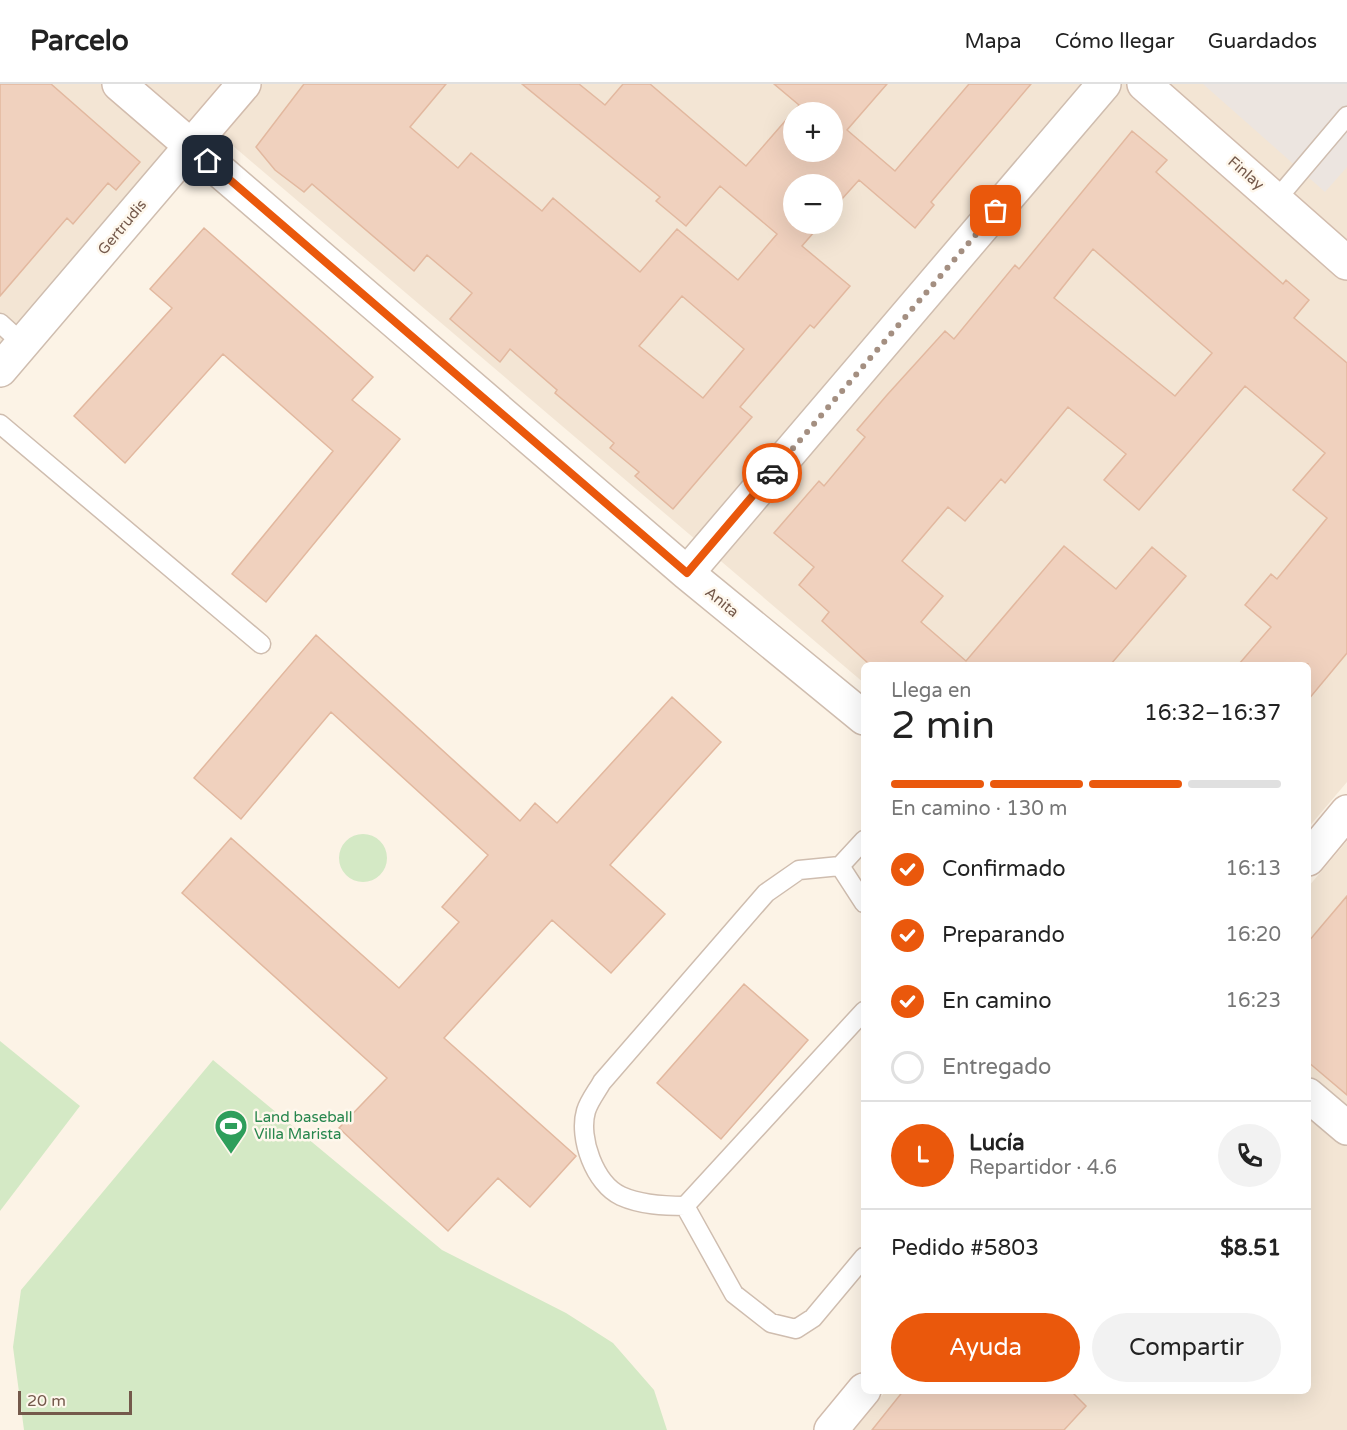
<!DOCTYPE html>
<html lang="es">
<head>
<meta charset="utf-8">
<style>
  :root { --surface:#fff; --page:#f2f2f2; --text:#222; --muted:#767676; --line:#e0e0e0; --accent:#ea580c }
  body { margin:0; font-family:"Varela Round",sans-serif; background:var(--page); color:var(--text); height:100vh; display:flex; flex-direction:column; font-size:22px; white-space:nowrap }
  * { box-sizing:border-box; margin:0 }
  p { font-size:20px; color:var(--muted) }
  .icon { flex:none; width:33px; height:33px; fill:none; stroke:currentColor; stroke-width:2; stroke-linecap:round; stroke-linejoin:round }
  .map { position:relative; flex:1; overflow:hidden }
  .drawer { position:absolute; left:861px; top:578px; width:450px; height:732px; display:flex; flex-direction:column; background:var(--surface); border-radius:9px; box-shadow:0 6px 24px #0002 }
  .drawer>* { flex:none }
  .buttons { position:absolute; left:783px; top:18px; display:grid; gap:12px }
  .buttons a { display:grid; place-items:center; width:60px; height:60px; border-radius:50%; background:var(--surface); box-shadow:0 6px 24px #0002; font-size:30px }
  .scale { position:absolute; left:18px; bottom:15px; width:114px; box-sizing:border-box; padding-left:6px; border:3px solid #74594b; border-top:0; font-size:16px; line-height:21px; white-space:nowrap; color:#74594b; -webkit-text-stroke:4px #fef7ec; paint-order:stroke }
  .pin { position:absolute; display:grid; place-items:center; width:51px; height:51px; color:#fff; margin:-26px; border-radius:12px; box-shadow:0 3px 9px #0006 }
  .courier { position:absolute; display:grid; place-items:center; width:60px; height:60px; margin:-30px; border:4px solid #ea580c; border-radius:50%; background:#fff; color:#222; box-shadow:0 2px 8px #0007 }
  .head em { font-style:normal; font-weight:600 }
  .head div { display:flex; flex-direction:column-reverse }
  .head { display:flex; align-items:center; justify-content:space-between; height:102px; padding:0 30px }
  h1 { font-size:39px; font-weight:600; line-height:45px }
  .bar { display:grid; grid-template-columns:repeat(4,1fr); gap:9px 6px; align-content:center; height:72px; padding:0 30px }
  .bar i { height:8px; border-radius:4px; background:var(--line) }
  .bar .on { background:var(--accent) }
  .bar p { grid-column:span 4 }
  .line { display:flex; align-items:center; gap:15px; padding:0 30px; border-top:2px solid var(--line) }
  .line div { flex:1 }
  .round { display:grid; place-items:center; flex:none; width:63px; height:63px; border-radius:32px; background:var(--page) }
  ol { padding:0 30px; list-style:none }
  li { display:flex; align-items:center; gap:18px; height:66px }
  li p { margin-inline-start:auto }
  li .icon { padding:6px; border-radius:50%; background:var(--accent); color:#fff; stroke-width:4 }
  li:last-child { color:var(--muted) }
  li i { width:33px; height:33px; border:3px solid var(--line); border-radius:50% }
  .action { display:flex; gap:12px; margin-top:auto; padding:12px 30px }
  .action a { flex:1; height:69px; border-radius:36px; background:var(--accent); color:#fff; font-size:24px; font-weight:600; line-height:69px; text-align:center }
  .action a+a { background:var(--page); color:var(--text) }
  header { display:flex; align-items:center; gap:36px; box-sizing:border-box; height:84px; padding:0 30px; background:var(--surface); border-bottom:2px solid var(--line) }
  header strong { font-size:28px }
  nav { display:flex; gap:33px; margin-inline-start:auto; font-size:21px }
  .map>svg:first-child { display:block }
  .residential { fill:#f3e5d4; fill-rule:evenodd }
  .industrial { fill:#ece5e0 }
  .green { fill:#d4e9c5 }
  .building { fill:#f0d1be; stroke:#e2b89f; stroke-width:1.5; fill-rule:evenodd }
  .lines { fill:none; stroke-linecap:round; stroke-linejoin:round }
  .lane-casing { stroke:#cfbdaf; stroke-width:21 }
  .street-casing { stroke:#cfbdaf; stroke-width:36 }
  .secondary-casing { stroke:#d2bcad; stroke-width:36 }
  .lane { stroke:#fff; stroke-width:18 }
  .street { stroke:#fff; stroke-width:33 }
  .secondary { stroke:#fff; stroke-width:33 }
  .done { stroke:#a48f81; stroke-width:6; stroke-dasharray:0 10.8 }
  .route { stroke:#ea580c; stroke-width:8 }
  .labels { text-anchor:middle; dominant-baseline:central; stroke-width:5; stroke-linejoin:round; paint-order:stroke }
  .street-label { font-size:15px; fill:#74594b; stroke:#fef7ec }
  .leisure-label { font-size:15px; fill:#27864d; stroke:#fef7ec; text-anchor:start }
</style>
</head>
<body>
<header>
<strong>Parcelo</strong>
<nav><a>Mapa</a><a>Cómo llegar</a><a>Guardados</a></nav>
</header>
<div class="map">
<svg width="1347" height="1346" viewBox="0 0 1347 1346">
  <rect width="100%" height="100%" fill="#fcf3e6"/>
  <path class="residential" d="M 0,0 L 1347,0 L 1347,698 L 1308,744 L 1308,580 L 864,580 L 864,599 L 198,32 L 0,263 ZM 794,28 L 832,28 L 832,68 L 794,68 ZM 794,100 L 832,100 L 832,140 L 794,140 Z
    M 1347,757 L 1347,1346 L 852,1346 L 886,1307 L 1308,1306 L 1308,803 Z"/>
  <path class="industrial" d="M 1203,0 L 1347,0 L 1347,83 L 1325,108 Z"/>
  <path class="green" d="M339 774a24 24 0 1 1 48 0a24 24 0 1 1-48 0Z
    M 0,957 L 80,1022 L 0,1127 Z
    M 213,976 L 442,1166 L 566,1229 L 613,1259 L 654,1306 L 667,1346 L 24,1346 L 13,1263 L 21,1206 Z"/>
  <path class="building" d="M 0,0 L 51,0 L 140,78 L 116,106 L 108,99 L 73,140 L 67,134 L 0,212 Z
    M 304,0 L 446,0 L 410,43 L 458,84 L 471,69 L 542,127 L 553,114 L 640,188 L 677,145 L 738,196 L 777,150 L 720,102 L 686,142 L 656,117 L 660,113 L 522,0 L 579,0 L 605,21 L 623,0 L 650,0 L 746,82 L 799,21 L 774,0 L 887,0 L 847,46 L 895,87 L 969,0 L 1031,0 L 931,118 L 934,121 L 915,144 L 859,96 L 832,126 L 832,100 L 794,100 L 794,140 L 821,140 L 802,162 L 850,202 L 814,244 L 810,241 L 740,323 L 752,333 L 673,425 L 635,392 L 639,388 L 610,364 L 614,359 L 555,309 L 557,306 L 510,265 L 500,278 L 450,235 L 472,209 L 427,171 L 414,187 L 312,100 L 304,108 L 275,86 L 256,63 ZM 794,28 L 832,28 L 832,68 L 794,68 ZM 682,212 L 744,265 L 703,314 L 639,262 Z
    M 1132,47 L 1167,76 L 1156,88 L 1283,200 L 1286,196 L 1309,216 L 1294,234 L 1347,279 L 1347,569 L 1308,616 L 1308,580 L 1239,580 L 1271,543 L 1245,521 L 1271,490 L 1277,495 L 1327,434 L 1293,406 L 1325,369 L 1245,302 L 1139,426 L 1104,396 L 1126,370 L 1068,323 L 1005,399 L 1001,395 L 965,437 L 948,423 L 902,477 L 943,512 L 921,538 L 966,577 L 1064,462 L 1116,505 L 1152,463 L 1186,492 L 1111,580 L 869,580 L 822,537 L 829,528 L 799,501 L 814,483 L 774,449 L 819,397 L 824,402 L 865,353 L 857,346 L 887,311 L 945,247 L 954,255 L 1015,181 L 1019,185 ZM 1093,165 L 1212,269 L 1175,312 L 1054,214 Z
    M 204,144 L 373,293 L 352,316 L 400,355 L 266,518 L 232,490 L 333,367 L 223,270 L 125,379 L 74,332 L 172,224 L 150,205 Z
    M 316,551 L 520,737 L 535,719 L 557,739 L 672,613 L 721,658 L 610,781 L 665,830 L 611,889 L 552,836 L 444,954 L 576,1072 L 530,1123 L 498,1094 L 448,1147 L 339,1044 L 387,994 L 182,809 L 231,754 L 399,904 L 459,838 L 442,823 L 488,771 L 331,628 L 241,735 L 194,694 Z
    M 1347,812 L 1347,1011 L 1308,978 L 1308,858 Z
    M 744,900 L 808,956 L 721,1055 L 657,999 Z
    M 904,1306 L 1070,1306 L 1086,1322 L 1064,1346 L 872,1346 Z"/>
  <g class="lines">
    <g class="lane-casing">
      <path id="lane" d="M 1276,116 L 1347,32
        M 0,239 L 22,259
        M 0,340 L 261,560
        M 864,756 L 840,782 L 799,786 L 766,809 L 602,998 C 597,1007 589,1017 586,1027 C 578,1054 595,1100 621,1112 C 641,1121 664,1122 685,1122 L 864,927
        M 840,782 L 864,819
        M 685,1122 L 734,1210 L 771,1239 L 796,1245 L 813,1234 L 864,1173"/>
    </g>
    <g class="street-casing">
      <path id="street" d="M 0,286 L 191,62 L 687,489 L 864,634
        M 687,489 L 1104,0
        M 1308,1011 L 1347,1044"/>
    </g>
    <g class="secondary-casing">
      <path id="secondary" d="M 119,0 L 191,62 L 244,0
        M 1144,0 L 1347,179
        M 1308,775 L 1347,728
        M 831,1346 L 864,1306"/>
    </g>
    <use href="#lane" class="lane"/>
    <use href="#street" class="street"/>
    <use href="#secondary" class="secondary"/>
  </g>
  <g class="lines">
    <path class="done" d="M 772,389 L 996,127"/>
    <path class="route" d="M 208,77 L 687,489 L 772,389"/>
  </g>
  <defs>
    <g id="stadium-pin" transform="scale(1.725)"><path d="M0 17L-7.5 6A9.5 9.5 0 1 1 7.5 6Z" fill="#2e9e5b" stroke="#fef7ec"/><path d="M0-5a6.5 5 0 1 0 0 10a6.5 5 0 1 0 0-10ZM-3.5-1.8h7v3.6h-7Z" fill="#fff"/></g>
  </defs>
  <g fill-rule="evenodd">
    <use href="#stadium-pin" x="231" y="1042"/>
  </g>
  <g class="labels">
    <g class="street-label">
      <text transform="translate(1246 89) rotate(41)">Finlay</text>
      <text transform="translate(122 143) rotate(-50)">Gertrudis</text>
      <text transform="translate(722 518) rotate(39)">Anita</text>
    </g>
    <g class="leisure-label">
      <text x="254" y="1033">Land baseball<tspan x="254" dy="17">Villa Marista</tspan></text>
    </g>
  </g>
</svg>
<div class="buttons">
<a>+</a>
<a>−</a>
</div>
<div class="scale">20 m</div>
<div class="pin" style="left:996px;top:127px;background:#ea580c"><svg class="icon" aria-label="bag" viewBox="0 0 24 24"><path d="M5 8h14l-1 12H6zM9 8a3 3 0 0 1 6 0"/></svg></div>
<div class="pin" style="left:208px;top:77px;background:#1f2937"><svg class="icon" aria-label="home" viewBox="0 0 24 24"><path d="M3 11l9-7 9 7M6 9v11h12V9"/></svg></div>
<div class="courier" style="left:772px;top:389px"><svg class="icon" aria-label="car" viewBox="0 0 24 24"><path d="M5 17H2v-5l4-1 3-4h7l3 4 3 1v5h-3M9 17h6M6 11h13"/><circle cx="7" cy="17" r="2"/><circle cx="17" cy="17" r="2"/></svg></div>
<section class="drawer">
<div class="head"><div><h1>2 min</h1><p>Llega en</p></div><em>16:32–16:37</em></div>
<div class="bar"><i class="on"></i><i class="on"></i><i class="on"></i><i></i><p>En camino · 130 m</p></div>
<ol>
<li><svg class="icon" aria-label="check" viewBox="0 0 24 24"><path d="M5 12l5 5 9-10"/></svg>Confirmado<p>16:13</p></li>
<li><svg class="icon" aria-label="check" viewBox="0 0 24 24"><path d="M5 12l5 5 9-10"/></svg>Preparando<p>16:20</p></li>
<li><svg class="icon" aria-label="check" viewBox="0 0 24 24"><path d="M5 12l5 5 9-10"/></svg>En camino<p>16:23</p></li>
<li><i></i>Entregado</li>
</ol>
<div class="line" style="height:108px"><b class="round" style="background:var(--accent);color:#fff">L</b><div><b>Lucía</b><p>Repartidor · 4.6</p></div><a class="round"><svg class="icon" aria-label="phone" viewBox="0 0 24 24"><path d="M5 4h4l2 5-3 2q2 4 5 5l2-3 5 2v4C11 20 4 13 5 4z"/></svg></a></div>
<div class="line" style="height:78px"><div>Pedido #5803</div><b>$8.51</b></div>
<div class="action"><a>Ayuda</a><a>Compartir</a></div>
</section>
</div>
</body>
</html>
